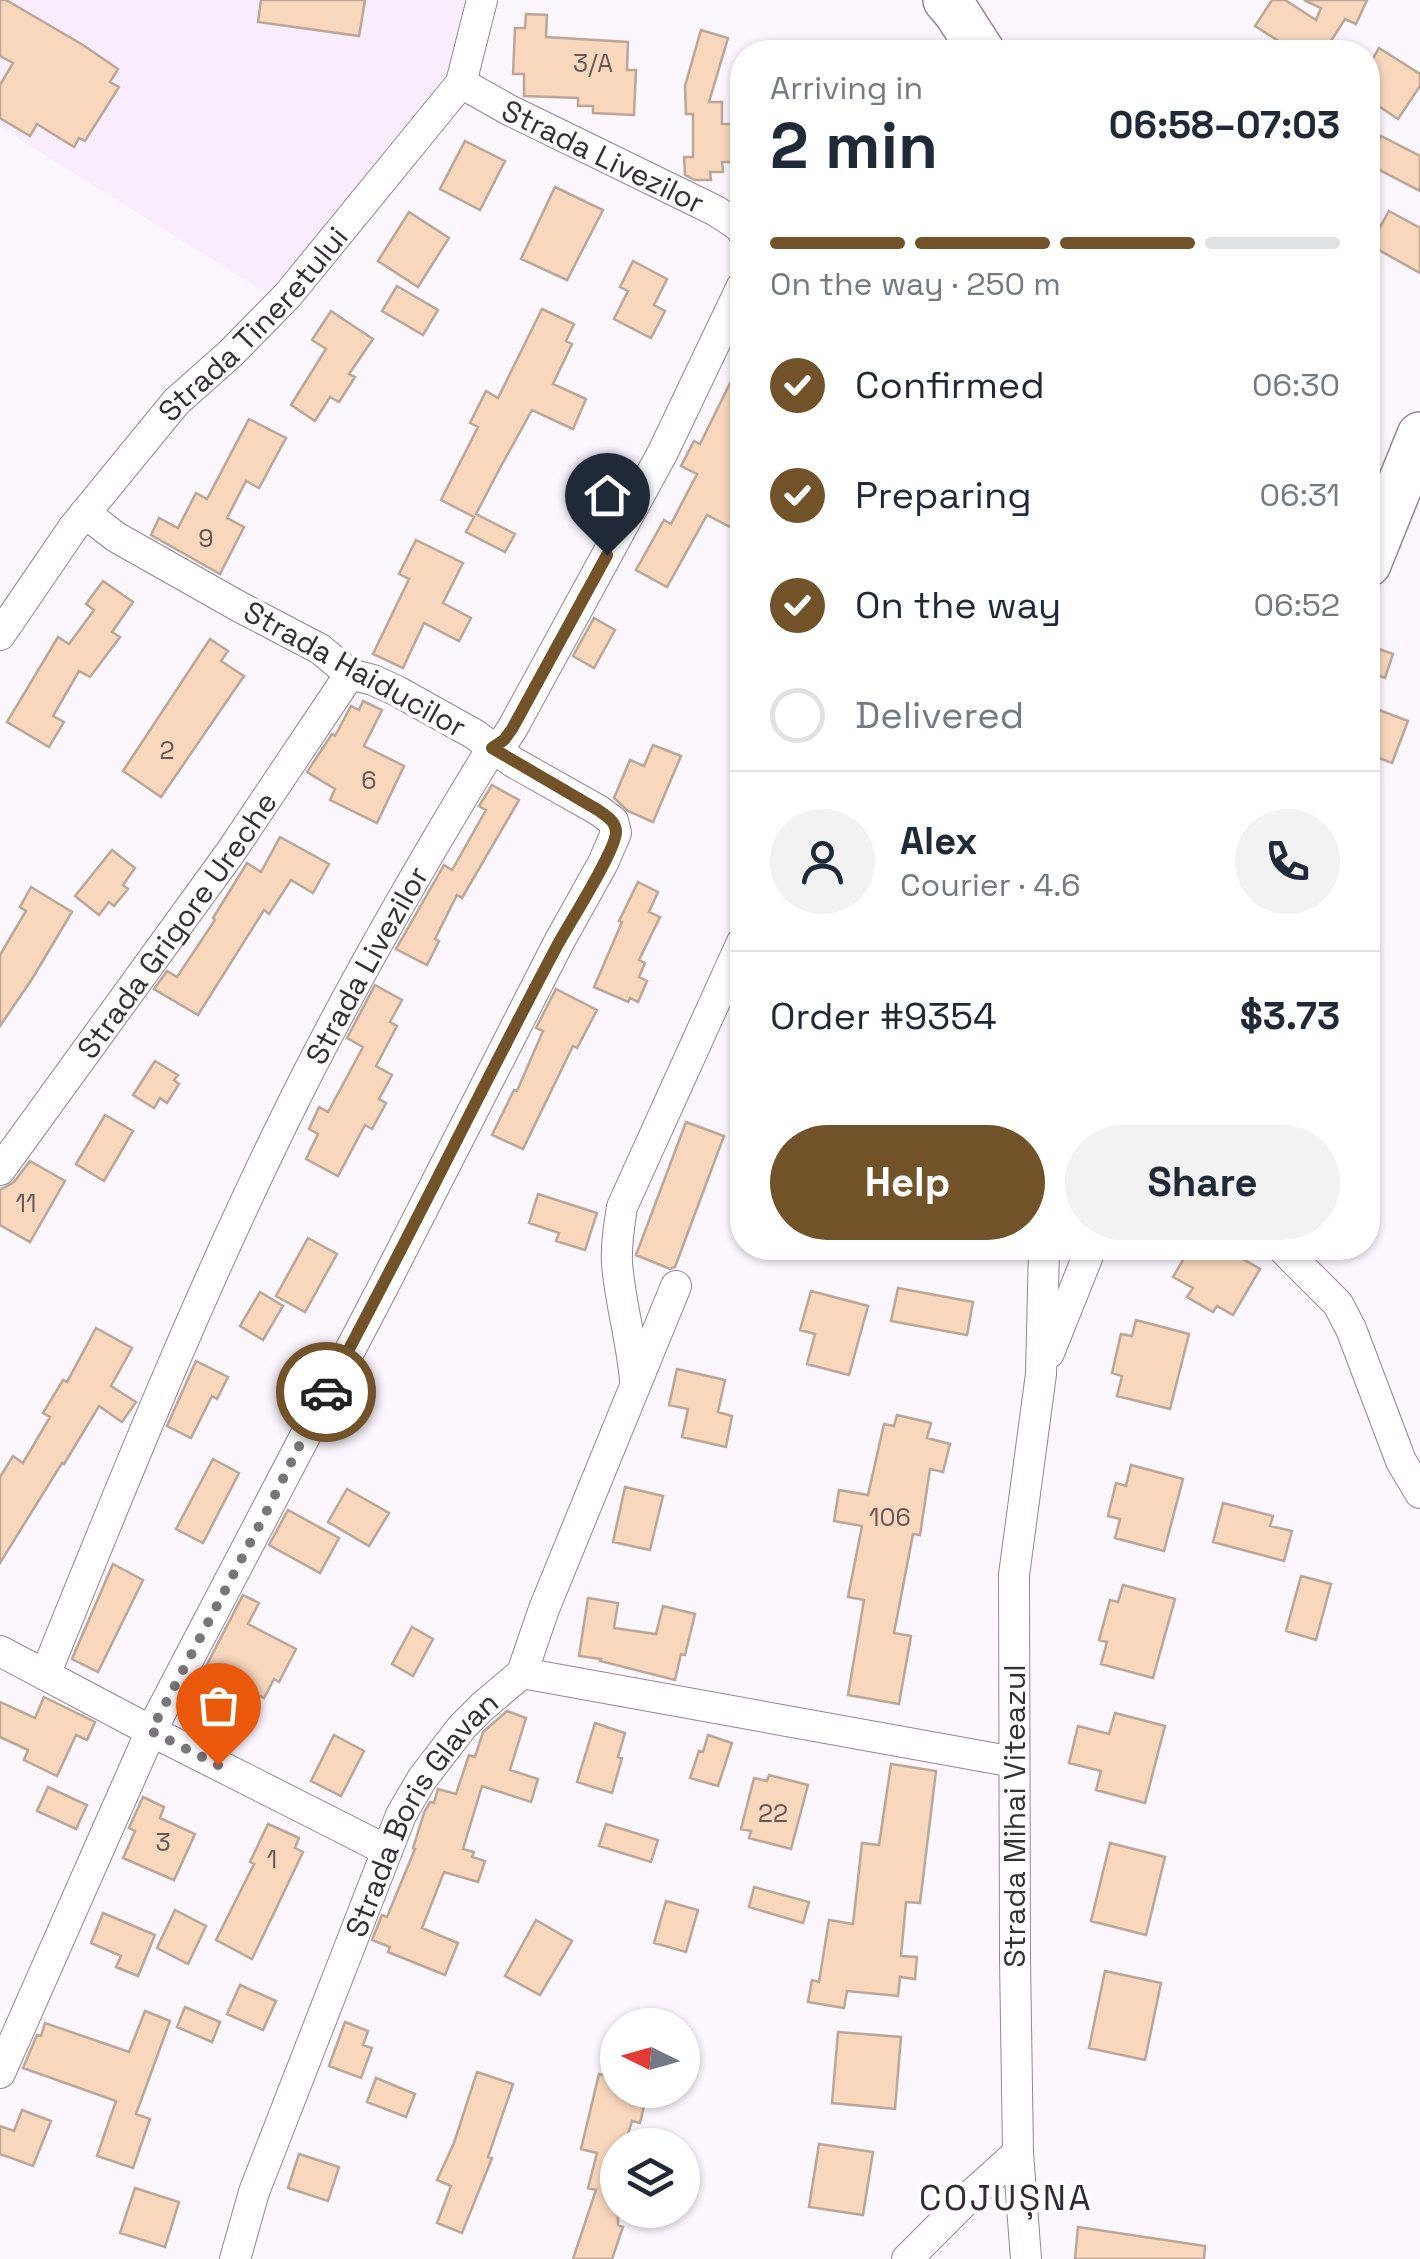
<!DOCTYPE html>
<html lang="en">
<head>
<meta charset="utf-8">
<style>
  :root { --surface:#fff; --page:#f2f2f3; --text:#1f2937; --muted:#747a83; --line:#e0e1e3; --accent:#725228 }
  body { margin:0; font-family:"Space Grotesk",sans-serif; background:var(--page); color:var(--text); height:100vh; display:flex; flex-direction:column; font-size:38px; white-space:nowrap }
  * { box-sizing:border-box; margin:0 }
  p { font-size:32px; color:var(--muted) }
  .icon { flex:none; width:55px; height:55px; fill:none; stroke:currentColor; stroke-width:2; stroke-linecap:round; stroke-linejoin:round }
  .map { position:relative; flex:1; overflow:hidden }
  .details { position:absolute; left:730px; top:40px; width:650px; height:1220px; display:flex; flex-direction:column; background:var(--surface); border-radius:40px; box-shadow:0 2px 8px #0004 }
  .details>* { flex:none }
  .needle { width:65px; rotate:275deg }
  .controls { position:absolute; left:600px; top:2008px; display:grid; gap:20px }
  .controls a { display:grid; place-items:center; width:100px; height:100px; border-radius:50%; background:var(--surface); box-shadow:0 2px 8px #0004; font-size:50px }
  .pin { position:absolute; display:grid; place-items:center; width:85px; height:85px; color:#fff; margin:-102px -42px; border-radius:50% 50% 50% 0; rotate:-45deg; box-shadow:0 0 10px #0007 }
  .pin .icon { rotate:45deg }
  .courier { position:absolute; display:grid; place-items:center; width:100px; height:100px; margin:-50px; border:8px solid #725228; border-radius:50%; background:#fff; color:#222; box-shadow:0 2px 12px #0007 }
  .head em { font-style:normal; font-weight:700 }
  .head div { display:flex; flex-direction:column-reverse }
  .head { display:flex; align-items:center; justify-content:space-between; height:170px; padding:0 40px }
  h1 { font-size:65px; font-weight:700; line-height:75px }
  .bar { display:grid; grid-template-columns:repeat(4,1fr); gap:15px 10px; align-content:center; height:120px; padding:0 40px }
  .bar i { height:12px; border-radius:8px; background:var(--line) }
  .bar .selected { background:var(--accent) }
  .bar p { grid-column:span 4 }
  .line { display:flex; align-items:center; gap:25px; padding:0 40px; border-top:2px solid var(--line) }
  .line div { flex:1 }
  .round { display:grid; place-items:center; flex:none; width:105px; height:105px; border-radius:52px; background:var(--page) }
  ol { padding:0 40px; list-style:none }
  li { display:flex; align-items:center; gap:30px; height:110px }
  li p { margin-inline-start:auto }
  li .icon { padding:10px; border-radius:50%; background:var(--accent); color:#fff; stroke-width:4 }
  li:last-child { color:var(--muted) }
  li i { width:55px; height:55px; border:5px solid var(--line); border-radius:50% }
  .cta { display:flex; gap:20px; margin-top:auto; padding:20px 40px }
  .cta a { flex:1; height:115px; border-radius:60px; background:var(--accent); color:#fff; font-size:40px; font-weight:700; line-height:115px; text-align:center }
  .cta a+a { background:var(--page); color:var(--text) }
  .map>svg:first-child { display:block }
  .built { fill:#f9ecfc }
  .building { fill:#f8d7bd; stroke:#bba797; stroke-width:2.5 }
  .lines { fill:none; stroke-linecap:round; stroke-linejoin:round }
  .street-casing { stroke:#938598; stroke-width:32 }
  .secondary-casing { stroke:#938598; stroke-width:48 }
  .street { stroke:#fff; stroke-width:30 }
  .secondary { stroke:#fff; stroke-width:45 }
  .done { stroke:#7a747b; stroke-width:10; stroke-dasharray:0 18 }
  .route { stroke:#725228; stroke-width:12 }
  .labels { text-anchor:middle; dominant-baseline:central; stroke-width:8; stroke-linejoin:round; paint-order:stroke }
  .number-label { font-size:25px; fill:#655857 }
  .street-label { font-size:30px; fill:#342e35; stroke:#fff }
  .quarter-label { font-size:35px; letter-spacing:2.5px; fill:#352938; stroke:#fff }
</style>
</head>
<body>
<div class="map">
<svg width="1420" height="2259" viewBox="0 0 1420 2259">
  <rect width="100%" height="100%" fill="#fcf6fe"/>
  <path class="built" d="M 0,0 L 466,0 L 454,63 L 271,296 L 0,127 Z"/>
  <path class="building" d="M 0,0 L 6,0 L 83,45 L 118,69 L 110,82 L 119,87 L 85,141 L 79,138 L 74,147 L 37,124 L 30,136 L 0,118 L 0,85 L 13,63 L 0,56 Z
    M 261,0 L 365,0 L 359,36 L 258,22 Z
    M 1272,0 L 1285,0 L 1316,20 L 1321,8 L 1304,0 L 1367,0 L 1356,24 L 1345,19 L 1324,52 L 1296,52 L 1255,26 Z
    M 526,14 L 547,15 L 546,37 L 628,42 L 627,70 L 636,70 L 634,115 L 593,113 L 593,106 L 578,106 L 578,98 L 524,96 L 524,74 L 513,74 L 515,28 L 525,28 Z
    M 701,30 L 728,38 L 709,102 L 722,102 L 722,124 L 742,124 L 742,153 L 740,153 L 740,162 L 722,162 L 723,172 L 710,172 L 711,180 L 695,180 L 685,175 L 684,157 L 693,157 L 693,114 L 686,114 L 685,86 Z
    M 1379,48 L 1420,74 L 1420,86 L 1398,119 L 1368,99 L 1368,67 Z
    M 1381,136 L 1420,156 L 1420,191 L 1368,164 Z
    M 465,141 L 505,161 L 480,210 L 440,189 Z
    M 555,187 L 603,210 L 567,280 L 521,259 Z
    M 1389,211 L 1420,228 L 1420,273 L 1370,245 Z
    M 409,212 L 449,238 L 418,287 L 378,261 Z
    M 633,261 L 667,279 L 654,305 L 665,311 L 651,338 L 614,319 L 628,291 L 620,287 Z
    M 397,286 L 438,310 L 423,335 L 382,311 Z
    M 542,309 L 574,324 L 566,341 L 572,344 L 553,384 L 586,399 L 573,429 L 532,410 L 500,468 L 476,514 L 515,534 L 505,552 L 466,532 L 474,517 L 441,500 L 478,427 L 470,423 L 486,391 L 498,398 Z
    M 331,311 L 373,339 L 349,374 L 355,377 L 339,402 L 330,397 L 315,421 L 291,405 L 326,349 L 312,340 Z
    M 742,359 L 742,507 L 732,528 L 707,515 L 667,587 L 636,570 L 664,520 L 671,524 L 697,474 L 681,466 L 694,441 L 700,444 Z
    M 249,419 L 286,438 L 259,488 L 246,481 L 227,518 L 244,527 L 220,574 L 151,535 L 159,518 L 178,528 L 196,493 L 207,499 Z
    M 416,540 L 463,563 L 443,603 L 471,618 L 459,641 L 424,623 L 403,668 L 373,654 L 409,579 L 399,574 Z
    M 103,581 L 133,602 L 112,632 L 120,637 L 90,677 L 79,671 L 53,716 L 64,722 L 49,747 L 7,722 L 58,637 L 69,644 L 94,610 L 86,604 Z
    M 594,618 L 615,630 L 594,668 L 573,656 Z
    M 210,639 L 228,651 L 221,661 L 244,676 L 161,797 L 123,771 Z
    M 1368,645 L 1393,654 L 1385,678 L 1368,672 Z
    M 363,701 L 382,710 L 364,746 L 404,766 L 377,823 L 330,800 L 335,789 L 307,772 L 332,734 L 335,736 L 351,706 L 359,710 Z
    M 1374,708 L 1408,721 L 1392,763 L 1368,754 L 1368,725 Z
    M 653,745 L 681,756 L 653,822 L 628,811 L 614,798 L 630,760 L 644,766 Z
    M 492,785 L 519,800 L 462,898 L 457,895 L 435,939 L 439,941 L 427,965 L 396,949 L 444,865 L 452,870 L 486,810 L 479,806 Z
    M 280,837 L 329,864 L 313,893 L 291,880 L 269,914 L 264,910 L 198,1015 L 154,989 L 167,971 L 177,977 L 215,920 L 213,918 L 247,863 L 261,872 Z
    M 112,850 L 135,868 L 123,885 L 128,889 L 114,906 L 109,902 L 99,915 L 75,896 Z
    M 638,882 L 658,892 L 649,912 L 660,917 L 639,960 L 645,963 L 639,977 L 647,981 L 638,1002 L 630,998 L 628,1002 L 594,987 L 622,922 L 619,921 Z
    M 31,887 L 72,912 L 32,979 L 0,1026 L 0,955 L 26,911 L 20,907 Z
    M 375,985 L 402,1000 L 390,1022 L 397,1026 L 376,1066 L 392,1075 L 379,1099 L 386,1103 L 372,1129 L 365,1125 L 338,1176 L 306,1159 L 318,1134 L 309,1129 L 319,1107 L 328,1112 L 363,1047 L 347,1038 Z
    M 556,989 L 597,1010 L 577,1048 L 573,1046 L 523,1149 L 492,1135 L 514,1090 L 517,1091 L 543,1031 L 536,1028 Z
    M 155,1061 L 178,1075 L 174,1080 L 179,1084 L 167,1103 L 160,1098 L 154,1108 L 133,1095 Z
    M 105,1115 L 133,1131 L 104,1181 L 76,1164 Z
    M 686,1122 L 724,1136 L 675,1267 L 670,1269 L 636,1255 Z
    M 30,1161 L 65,1181 L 30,1242 L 0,1225 L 0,1190 L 14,1182 Z
    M 538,1194 L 597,1213 L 585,1250 L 556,1241 L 559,1233 L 529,1223 Z
    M 308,1238 L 337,1254 L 305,1312 L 276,1296 Z
    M 1190,1248 L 1250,1248 L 1243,1259 L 1260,1269 L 1233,1315 L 1217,1306 L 1213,1312 L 1187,1297 L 1193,1288 L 1173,1277 Z
    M 898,1288 L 973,1302 L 967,1335 L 891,1321 Z
    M 811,1291 L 868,1306 L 849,1375 L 807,1364 L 815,1334 L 800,1330 Z
    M 260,1292 L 283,1306 L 263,1340 L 240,1326 Z
    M 1136,1320 L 1189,1334 L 1170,1409 L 1117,1396 L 1122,1376 L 1112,1373 L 1121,1334 L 1132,1336 Z
    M 96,1328 L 132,1348 L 111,1386 L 136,1402 L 122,1422 L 99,1406 L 64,1464 L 62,1463 L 0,1563 L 0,1477 L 13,1456 L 23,1463 L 50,1417 L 43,1413 L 63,1380 L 67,1382 Z
    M 196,1361 L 228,1377 L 217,1399 L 212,1396 L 191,1438 L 167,1426 Z
    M 677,1369 L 725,1380 L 718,1412 L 732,1416 L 726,1447 L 682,1437 L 688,1409 L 669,1405 Z
    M 897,1415 L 931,1423 L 927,1438 L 950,1444 L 943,1472 L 930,1469 L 920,1535 L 913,1534 L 894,1633 L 911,1636 L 899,1704 L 848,1695 L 864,1600 L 848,1597 L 862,1526 L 834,1521 L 839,1490 L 868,1495 L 884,1424 L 894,1426 Z
    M 213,1459 L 239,1473 L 203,1543 L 176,1529 Z
    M 1131,1465 L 1183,1479 L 1164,1551 L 1115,1538 L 1120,1519 L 1108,1516 L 1116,1483 L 1126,1486 Z
    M 625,1487 L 663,1496 L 650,1550 L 613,1542 Z
    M 347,1489 L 389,1513 L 369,1546 L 328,1522 Z
    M 1223,1503 L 1273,1516 L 1270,1526 L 1292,1531 L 1284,1561 L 1213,1542 Z
    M 288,1510 L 339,1538 L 320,1573 L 269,1545 Z
    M 113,1564 L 143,1580 L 98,1672 L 72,1659 Z
    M 1301,1576 L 1331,1584 L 1316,1640 L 1286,1631 Z
    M 1123,1585 L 1175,1599 L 1153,1678 L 1101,1664 L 1107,1642 L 1099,1640 L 1110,1600 L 1118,1602 Z
    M 243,1595 L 259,1603 L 248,1624 L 296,1649 L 279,1682 L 274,1679 L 264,1698 L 237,1683 L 214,1727 L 183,1711 Z
    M 588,1598 L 618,1603 L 614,1628 L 656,1634 L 663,1606 L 695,1614 L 685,1655 L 681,1654 L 675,1680 L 600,1661 L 601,1659 L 579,1656 Z
    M 412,1627 L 433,1639 L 413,1676 L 392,1664 Z
    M 44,1697 L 95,1722 L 87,1740 L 76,1735 L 57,1776 L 24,1760 L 28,1750 L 0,1737 L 0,1702 L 35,1718 Z
    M 507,1711 L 526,1718 L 510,1770 L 538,1779 L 531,1802 L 482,1786 L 463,1849 L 474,1852 L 472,1857 L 485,1861 L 478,1882 L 444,1872 L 422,1928 L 458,1943 L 445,1975 L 388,1952 L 390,1947 L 372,1940 L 382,1915 L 387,1917 L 415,1849 L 413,1848 L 424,1813 L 430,1802 L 434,1803 L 438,1789 L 456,1794 L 469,1755 L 475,1757 L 483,1732 Z
    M 1115,1713 L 1165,1726 L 1145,1803 L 1096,1790 L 1101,1771 L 1069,1763 L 1078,1726 L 1109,1734 Z
    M 595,1723 L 625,1733 L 618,1757 L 622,1758 L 612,1793 L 577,1782 Z
    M 334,1735 L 364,1751 L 341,1796 L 311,1781 Z
    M 708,1735 L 732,1743 L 718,1786 L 690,1778 L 699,1751 L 703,1752 Z
    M 891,1764 L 936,1771 L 920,1903 L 906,1902 L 901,1956 L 917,1957 L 915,1979 L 900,1977 L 898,1996 L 847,1991 L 844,2008 L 808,2002 L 812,1980 L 819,1982 L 829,1920 L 853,1924 L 862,1843 L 879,1845 Z
    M 769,1775 L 808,1785 L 791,1849 L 749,1838 L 751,1831 L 741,1829 L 754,1778 L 767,1781 Z
    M 48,1787 L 87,1805 L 76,1829 L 37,1811 Z
    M 143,1797 L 164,1807 L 160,1818 L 195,1834 L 174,1880 L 123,1858 L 135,1831 L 129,1828 Z
    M 268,1824 L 299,1838 L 295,1848 L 303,1852 L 252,1959 L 216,1940 L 254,1864 L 250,1862 Z
    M 606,1824 L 658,1840 L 651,1862 L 599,1846 Z
    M 1110,1843 L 1165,1857 L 1146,1935 L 1091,1921 Z
    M 754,1887 L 809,1902 L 803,1923 L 749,1907 Z
    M 666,1901 L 698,1910 L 686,1952 L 654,1943 Z
    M 175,1910 L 206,1926 L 188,1964 L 157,1948 Z
    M 103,1913 L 155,1935 L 138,1976 L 116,1967 L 121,1956 L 91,1943 Z
    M 536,1920 L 572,1941 L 540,1995 L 505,1976 Z
    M 1105,1971 L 1161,1983 L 1145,2060 L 1089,2048 Z
    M 240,1985 L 276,2001 L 263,2030 L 227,2014 Z
    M 185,2007 L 220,2022 L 212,2042 L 177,2027 Z
    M 145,2011 L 170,2021 L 136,2114 L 150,2119 L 133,2168 L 97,2156 L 116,2101 L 23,2068 L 37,2035 L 41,2036 L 45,2023 L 129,2052 Z
    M 345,2022 L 368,2031 L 363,2045 L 372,2048 L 361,2078 L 329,2066 Z
    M 838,2032 L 901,2037 L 895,2109 L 832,2103 Z
    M 477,2072 L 513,2084 L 488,2157 L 492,2158 L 462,2233 L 437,2223 L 451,2186 L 437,2180 L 454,2143 Z
    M 599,2074 L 618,2079 L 618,2090 L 648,2090 L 640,2123 L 632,2121 L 625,2144 L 618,2145 L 618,2225 L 623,2227 L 612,2259 L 573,2259 L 596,2190 L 588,2188 L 597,2153 L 581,2149 Z
    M 376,2078 L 415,2094 L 406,2117 L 367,2102 Z
    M 22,2110 L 51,2121 L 33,2166 L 0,2154 L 0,2126 L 14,2131 Z
    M 819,2144 L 873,2152 L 863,2215 L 809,2207 Z
    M 299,2154 L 339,2167 L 328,2201 L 288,2188 Z
    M 135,2188 L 179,2202 L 165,2247 L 120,2233 Z
    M 1078,2227 L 1205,2246 L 1204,2259 L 1075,2259 Z"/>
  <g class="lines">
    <g class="street-casing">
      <g id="street">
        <path id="s1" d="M 461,83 L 509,110 L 716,211 L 740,227 L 742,231"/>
        <path id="s2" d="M 0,635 L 73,528 L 176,402 L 230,354 L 288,295 L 461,83 L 482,0"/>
        <path id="s3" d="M 0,1170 L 230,853 L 350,674"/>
        <path d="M 1282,1248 L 1338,1304 L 1351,1329 L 1401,1461 L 1420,1493"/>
        <path d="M 1049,1353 L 1091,1248"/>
        <path d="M 635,1381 C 632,1341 620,1303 617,1263 C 616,1244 619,1226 622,1207 L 742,942"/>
        <path d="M 0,1651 L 151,1731 L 386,1850"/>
        <path d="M 522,1673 L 1014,1762"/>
        <path id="s4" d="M 45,1675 C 120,1490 194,1305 282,1125 C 345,995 417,871 492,748 L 504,741 L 512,729 L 663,452 L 742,286"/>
        <path d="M 0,2073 L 151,1731 L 383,1287 L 559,942 L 603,863 L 616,833 L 613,821 L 598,810 L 513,762 L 474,734 L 397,691 L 373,680 L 350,674 L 320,649 L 238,606 L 116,537 L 85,513"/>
        <path id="s5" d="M 235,2259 L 254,2192 L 401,1815 L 422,1779 L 462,1727 L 482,1707 L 522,1673 L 544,1609 L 676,1286"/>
        <path d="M 907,2259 L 969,2197 L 1018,2153"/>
        <path d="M 1026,2259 L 1018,2153 L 1015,1959 L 1014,1575 L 1041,1374 L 1044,1248"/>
      </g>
    </g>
    <g class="secondary-casing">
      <path id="secondary" d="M 946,0 L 957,13 L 982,52
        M 1368,564 L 1420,435"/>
    </g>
    <use href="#street" class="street"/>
    <use href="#secondary" class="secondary"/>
  </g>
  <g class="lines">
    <path class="done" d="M 218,1765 L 151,1731 L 271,1503 L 326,1392"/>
    <path class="route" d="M 326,1392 C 406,1245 478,1094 557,946 C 568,925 616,851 616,832 C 616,821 606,816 598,810 L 492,748 L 504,740 L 512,729 L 607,555"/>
  </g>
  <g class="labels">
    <g class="number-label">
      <text x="593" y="63">3/A</text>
      <text x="206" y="538">9</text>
      <text x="167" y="750">2</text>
      <text x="369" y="780">6</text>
      <text x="26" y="1203">11</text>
      <text x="890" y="1517">106</text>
      <text x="773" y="1813">22</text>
      <text x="163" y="1842">3</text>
      <text x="272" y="1859">1</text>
    </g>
    <g class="street-label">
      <text stroke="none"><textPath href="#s1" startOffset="160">Strada Livezilor</textPath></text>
      <text stroke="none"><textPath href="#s2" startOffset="402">Strada Tineretului</textPath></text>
      <text transform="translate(355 669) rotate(29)">Strada Haiducilor</text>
      <text stroke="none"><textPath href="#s3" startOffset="302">Strada Grigore Ureche</textPath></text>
      <text stroke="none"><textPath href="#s4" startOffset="780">Strada Livezilor</textPath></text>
      <text transform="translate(1014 1816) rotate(-90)">Strada Mihai Viteazul</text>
      <text stroke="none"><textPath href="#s5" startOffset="485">Strada Boris Glavan</textPath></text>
    </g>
    <g class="quarter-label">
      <text x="1006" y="2198">COJUȘNA</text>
    </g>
  </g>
</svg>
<div class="controls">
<a><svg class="needle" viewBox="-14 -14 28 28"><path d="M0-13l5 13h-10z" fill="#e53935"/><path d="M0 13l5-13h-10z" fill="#747a83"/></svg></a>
<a><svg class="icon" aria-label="layers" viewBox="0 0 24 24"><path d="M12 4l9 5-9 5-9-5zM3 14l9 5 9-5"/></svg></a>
</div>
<div class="pin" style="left:218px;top:1765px;background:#ea580c"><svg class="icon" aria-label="bag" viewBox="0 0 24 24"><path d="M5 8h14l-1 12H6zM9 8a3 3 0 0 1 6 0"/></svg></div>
<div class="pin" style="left:607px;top:555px;background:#1f2937"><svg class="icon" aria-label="home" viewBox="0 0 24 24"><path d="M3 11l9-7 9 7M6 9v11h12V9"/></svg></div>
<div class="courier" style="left:326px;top:1392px"><svg class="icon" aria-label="car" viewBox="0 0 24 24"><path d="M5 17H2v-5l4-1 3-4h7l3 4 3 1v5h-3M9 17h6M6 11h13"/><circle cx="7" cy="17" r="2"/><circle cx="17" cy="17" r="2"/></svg></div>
<section class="details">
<div class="head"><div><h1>2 min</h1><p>Arriving in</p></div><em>06:58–07:03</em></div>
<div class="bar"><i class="selected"></i><i class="selected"></i><i class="selected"></i><i></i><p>On the way · 250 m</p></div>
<ol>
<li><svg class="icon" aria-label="check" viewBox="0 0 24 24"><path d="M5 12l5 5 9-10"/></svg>Confirmed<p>06:30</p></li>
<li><svg class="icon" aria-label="check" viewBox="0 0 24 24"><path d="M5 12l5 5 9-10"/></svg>Preparing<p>06:31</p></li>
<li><svg class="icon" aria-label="check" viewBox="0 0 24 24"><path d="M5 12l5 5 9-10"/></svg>On the way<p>06:52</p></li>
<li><i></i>Delivered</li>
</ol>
<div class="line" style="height:180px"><a class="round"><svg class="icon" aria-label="person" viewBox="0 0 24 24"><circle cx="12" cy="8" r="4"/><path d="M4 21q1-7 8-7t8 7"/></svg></a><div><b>Alex</b><p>Courier · 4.6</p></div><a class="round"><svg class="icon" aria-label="phone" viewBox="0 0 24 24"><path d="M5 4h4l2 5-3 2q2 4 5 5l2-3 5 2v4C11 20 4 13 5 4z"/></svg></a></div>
<div class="line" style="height:130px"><div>Order #9354</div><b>$3.73</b></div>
<div class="cta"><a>Help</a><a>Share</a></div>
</section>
</div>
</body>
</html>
